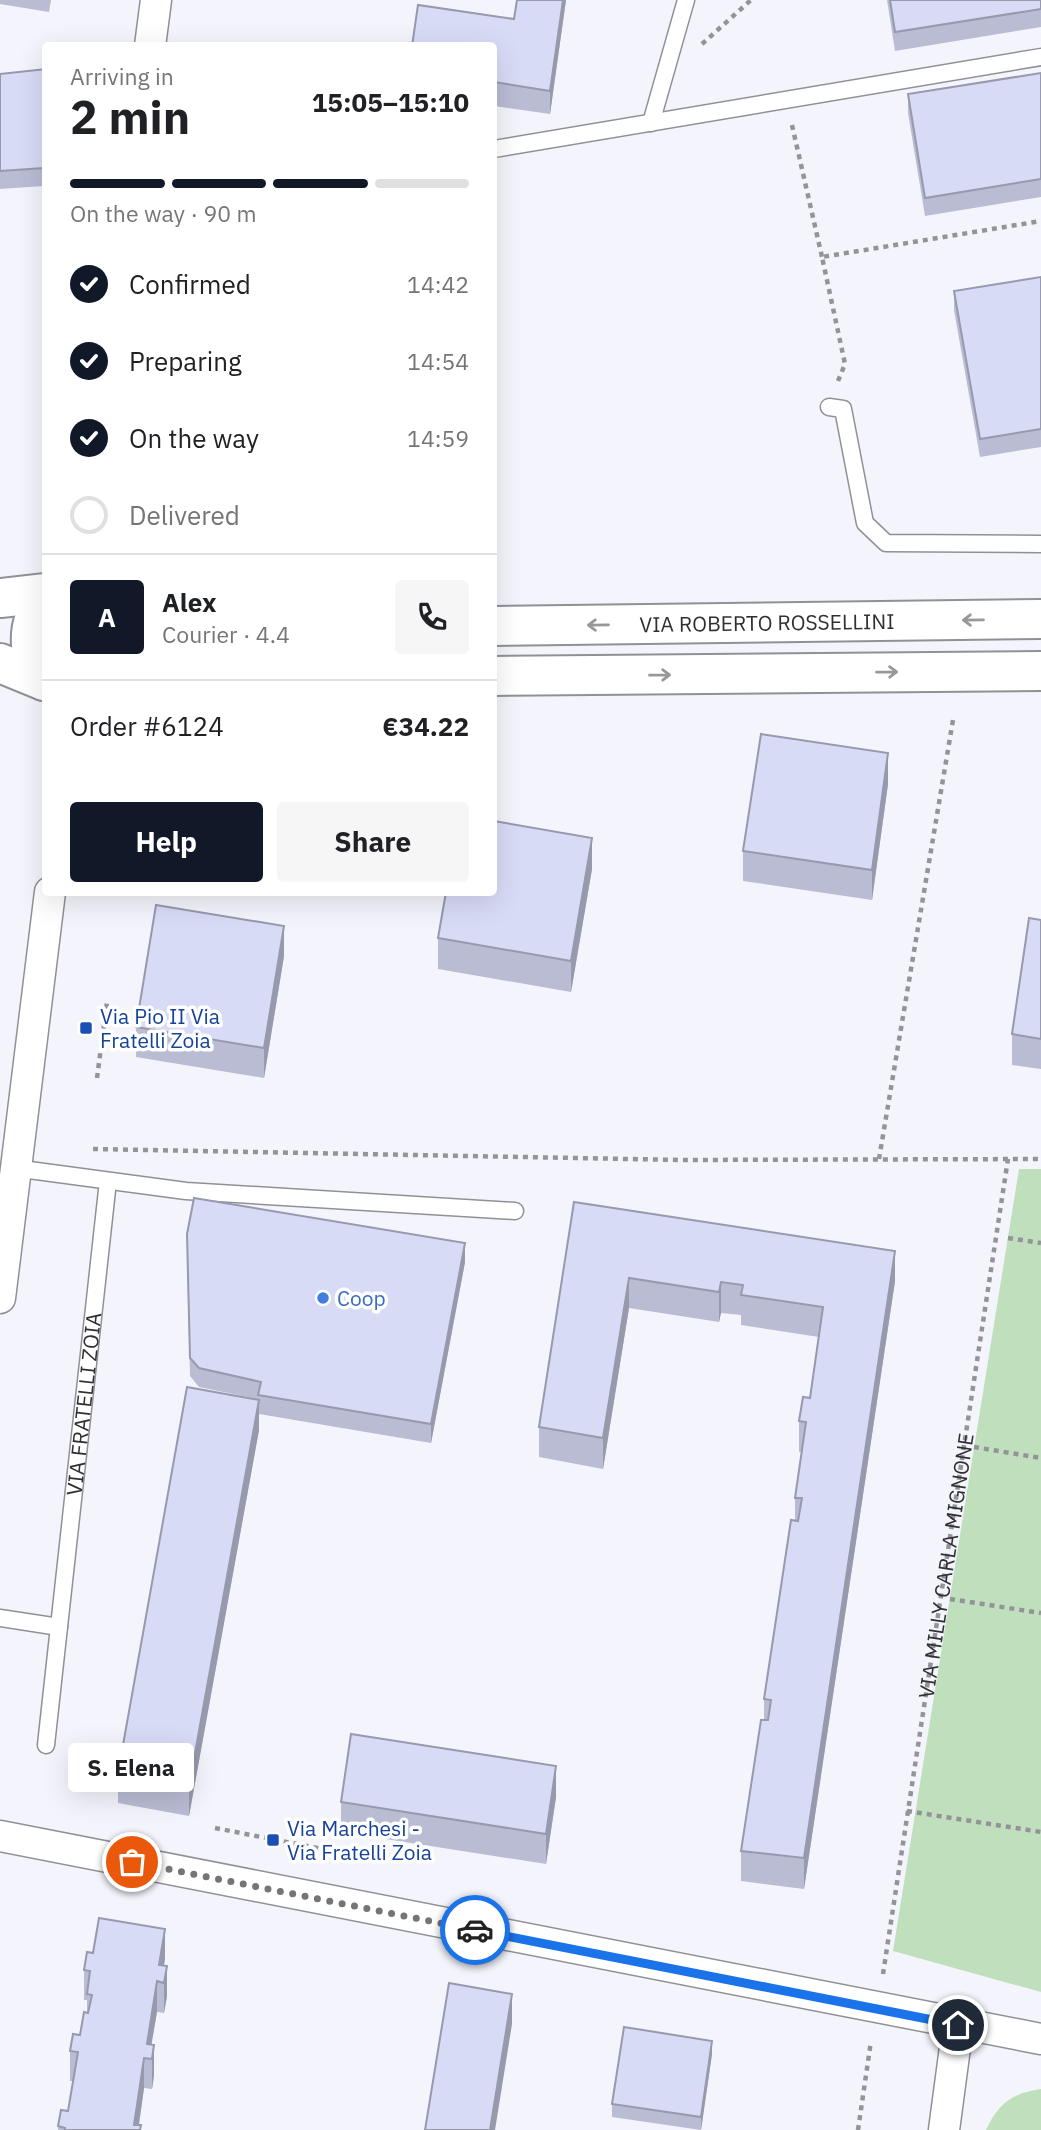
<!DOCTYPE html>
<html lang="en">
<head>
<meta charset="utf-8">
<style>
  :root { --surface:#fff; --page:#f6f6f6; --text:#202124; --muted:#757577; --line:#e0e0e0; --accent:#111827 }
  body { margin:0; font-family:"IBM Plex Sans",sans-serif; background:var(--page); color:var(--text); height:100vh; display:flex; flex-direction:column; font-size:26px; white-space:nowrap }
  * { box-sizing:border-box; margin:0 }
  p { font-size:23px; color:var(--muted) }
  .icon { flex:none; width:38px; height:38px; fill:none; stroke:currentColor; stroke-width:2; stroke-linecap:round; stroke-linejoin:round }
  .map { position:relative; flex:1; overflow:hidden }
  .drawer { position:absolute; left:42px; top:42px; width:455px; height:854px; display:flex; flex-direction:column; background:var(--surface); border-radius:7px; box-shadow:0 7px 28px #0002 }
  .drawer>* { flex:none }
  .pin { position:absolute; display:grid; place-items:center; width:60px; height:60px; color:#fff; margin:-30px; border:4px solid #fff; border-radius:50%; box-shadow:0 2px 7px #0007 }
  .courier { position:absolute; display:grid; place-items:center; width:70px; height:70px; margin:-35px; border:5px solid #1a73e8; border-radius:50%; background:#fff; color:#222; box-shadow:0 2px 9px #0007 }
  .bubble { position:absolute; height:49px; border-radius:7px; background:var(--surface); box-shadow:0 7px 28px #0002; font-size:23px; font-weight:800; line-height:49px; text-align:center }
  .summary em { font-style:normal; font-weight:800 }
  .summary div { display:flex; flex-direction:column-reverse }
  .summary { display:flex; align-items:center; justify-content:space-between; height:119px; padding:0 28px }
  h1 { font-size:46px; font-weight:800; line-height:52px }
  .bar { display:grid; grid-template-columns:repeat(4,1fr); gap:10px 7px; align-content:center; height:84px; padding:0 28px }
  .bar i { height:9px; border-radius:5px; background:var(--line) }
  .bar .active { background:var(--accent) }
  .bar p { grid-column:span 4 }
  .line { display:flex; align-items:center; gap:18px; padding:0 28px; border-top:2px solid var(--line) }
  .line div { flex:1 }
  .round { display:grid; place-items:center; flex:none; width:74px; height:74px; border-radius:7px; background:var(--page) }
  ol { padding:0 28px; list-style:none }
  li { display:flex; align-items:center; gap:21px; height:77px }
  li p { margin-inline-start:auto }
  li .icon { padding:7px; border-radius:50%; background:var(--accent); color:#fff; stroke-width:4 }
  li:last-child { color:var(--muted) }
  li i { width:38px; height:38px; border:4px solid var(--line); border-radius:50% }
  .cta { display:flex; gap:14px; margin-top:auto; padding:14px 28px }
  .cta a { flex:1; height:80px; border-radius:7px; background:var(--accent); color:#fff; font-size:28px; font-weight:800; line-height:80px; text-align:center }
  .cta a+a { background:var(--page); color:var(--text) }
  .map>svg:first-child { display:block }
  .green { fill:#c0dfbc }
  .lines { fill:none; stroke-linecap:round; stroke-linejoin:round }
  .service-casing { stroke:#909197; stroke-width:19 }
  .minor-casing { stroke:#909197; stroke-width:33 }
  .tertiary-casing { stroke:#909197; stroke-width:42 }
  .path { stroke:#939398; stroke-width:4.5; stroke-dasharray:5 5; stroke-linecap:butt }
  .service { stroke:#fff; stroke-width:16 }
  .minor { stroke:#fff; stroke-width:30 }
  .tertiary { stroke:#fff; stroke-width:38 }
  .wall { fill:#babcd4 }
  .shaded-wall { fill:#9799ac }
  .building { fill:#d8dbf6; stroke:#9799ac; stroke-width:2 }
  .oneway { stroke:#989899 }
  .done { stroke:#757579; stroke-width:7; stroke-dasharray:0 12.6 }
  .route { stroke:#1a73e8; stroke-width:9 }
  .transit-dot { fill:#1a4fb4; stroke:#fff; stroke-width:2.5 }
  .shop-dot { fill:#3f7fe0; stroke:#fff; stroke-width:2.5 }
  .labels { text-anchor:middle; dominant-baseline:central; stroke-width:7; stroke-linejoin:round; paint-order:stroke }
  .street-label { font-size:21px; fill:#303033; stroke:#fff }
  .transit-label { font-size:21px; fill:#164399; stroke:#fff; text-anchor:start }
  .shop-label { font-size:21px; fill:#366cbe; stroke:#fff; text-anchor:start }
</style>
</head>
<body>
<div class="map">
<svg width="1041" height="2130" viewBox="0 0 1041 2130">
  <rect width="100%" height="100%" fill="#f4f4fc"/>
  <path class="green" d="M 1019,1169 L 1041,1169 L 1041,1992 L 893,1951 Z
    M 1041,2089 L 1041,2130 L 986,2130 C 998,2104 1012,2093 1041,2089 Z"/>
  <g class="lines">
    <g class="service-casing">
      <g id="service">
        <path d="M 651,123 L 686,0"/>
        <path d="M 494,149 L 1041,57"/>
        <path d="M 829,407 L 843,409 L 865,523 L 886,543 L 1041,544"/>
        <path d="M 14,1168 L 186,1191 L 515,1211"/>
        <path d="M 0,1618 L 59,1627"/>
        <path id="s2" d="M 46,1745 L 108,1181"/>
      </g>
    </g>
    <g class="minor-casing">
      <path id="minor" d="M 150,46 L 156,0
        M 0,1298 L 50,892
        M 0,1836 L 1041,2039
        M 944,2130 L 958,2025"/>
    </g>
    <g class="tertiary-casing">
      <g id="tertiary">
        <path d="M 0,598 L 46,593"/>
        <path id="s3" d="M 494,626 L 1041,619"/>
        <path d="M 0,663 L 44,681"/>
        <path d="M 494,676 L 1041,671"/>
        <path d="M 44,681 C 27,654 25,624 46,599"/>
      </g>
    </g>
    <g class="path">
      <path d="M 702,44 L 751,0"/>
      <path d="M 792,125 L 822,257"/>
      <path d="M 838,381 L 845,364 L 822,257 L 1041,221"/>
      <path d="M 97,1078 L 107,1002"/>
      <path d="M 93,1149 L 682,1160 L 1041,1159"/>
      <path d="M 879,1159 L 953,720"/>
      <path d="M 1008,1238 L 1041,1243"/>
      <path d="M 974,1447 L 1041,1458"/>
      <path d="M 950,1599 L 1041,1613"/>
      <path d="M 907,1811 L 1041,1832"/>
      <path d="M 215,1828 L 333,1851"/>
      <path id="s1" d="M 883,1974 L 1008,1159"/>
      <path d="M 858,2130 L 871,2041"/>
    </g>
    <use href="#service" class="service"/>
    <use href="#minor" class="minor"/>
    <use href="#tertiary" class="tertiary"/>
  </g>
  <path class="wall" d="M 0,0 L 51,0 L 49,12 L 0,4 Z
    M 566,0 L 550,114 L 494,106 L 494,46 L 514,19 Z
    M 887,0 L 1041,0 L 1041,27 L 895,51 Z
    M 46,69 L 46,174 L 44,186 L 0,189 L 0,74 Z
    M 1041,73 L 1041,197 L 925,216 L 908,113 L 908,94 Z
    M 1041,277 L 1041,447 L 980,457 L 954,310 L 954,291 Z
    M 888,784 L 872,900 L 743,881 L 743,851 Z
    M 592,869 L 571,992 L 438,969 L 438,938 Z
    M 1041,920 L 1041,1069 L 1012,1065 L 1012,1034 Z
    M 284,956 L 264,1078 L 136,1057 L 136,1027 Z
    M 574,1202 L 895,1281 L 804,1889 L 741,1881 L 741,1851 L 764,1720 L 764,1699 L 795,1520 L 795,1498 L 802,1452 L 799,1452 L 799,1421 L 810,1398 L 819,1337 L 741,1325 L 741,1315 L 721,1313 L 719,1322 L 629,1308 L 603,1469 L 539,1457 L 539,1427 Z
    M 187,1252 L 465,1262 L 431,1443 L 259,1414 L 259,1430 L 189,1816 L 118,1803 L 118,1773 L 247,1397 L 199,1387 L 190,1376 Z
    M 556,1797 L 546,1864 L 341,1832 L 341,1802 Z
    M 165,1959 L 164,1965 L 167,1996 L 164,2013 L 157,2012 L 151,2045 L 154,2075 L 152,2089 L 144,2088 L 139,2125 L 141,2130 L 58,2130 L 58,2126 L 68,2111 L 73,2081 L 70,2081 L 70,2051 L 80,2035 L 87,2013 L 87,2000 L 84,2000 L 84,1970 Z
    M 712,2054 L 701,2130 L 612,2117 L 612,2104 Z"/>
  <path class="shaded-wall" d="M 563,0 L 566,0 L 550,114 L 550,91 Z
    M 46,156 L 46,174 L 44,186 L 44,168 Z
    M 888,753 L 888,784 L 872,900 L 872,870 Z
    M 592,838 L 592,869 L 571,992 L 571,961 Z
    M 284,926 L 284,956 L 264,1078 L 264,1048 Z
    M 465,1243 L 465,1262 L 431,1443 L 431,1424 Z
    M 895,1251 L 895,1281 L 804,1889 L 804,1858 Z
    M 629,1278 L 629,1308 L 603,1469 L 603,1438 Z
    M 721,1282 L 721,1313 L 719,1322 L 719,1292 Z
    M 259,1400 L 259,1430 L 189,1816 L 189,1786 Z
    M 556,1766 L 556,1797 L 546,1864 L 546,1834 Z
    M 165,1929 L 165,1959 L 161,1982 L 159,1965 Z
    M 167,1966 L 167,1996 L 164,2013 L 164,1983 Z
    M 157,1981 L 157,2012 L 149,2059 L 147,2044 Z
    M 512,1994 L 512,2024 L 495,2130 L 490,2130 Z
    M 712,2041 L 712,2054 L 701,2130 L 701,2117 Z
    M 154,2045 L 154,2075 L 152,2089 L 152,2059 Z
    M 144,2058 L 144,2088 L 138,2130 L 134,2125 Z"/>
  <path class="building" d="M 517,0 L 563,0 L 550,91 L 494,82 L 494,46 L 412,46 L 418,5 L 514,19 Z
    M 890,0 L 1041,0 L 1041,9 L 895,32 Z
    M 46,69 L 46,156 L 44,168 L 0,171 L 0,74 Z
    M 1041,73 L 1041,179 L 925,198 L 908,94 Z
    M 1041,277 L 1041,429 L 980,439 L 954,291 Z
    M 761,734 L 888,753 L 872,870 L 743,851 Z
    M 494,821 L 592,838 L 571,961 L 438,938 L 446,892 L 494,892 Z
    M 156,905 L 284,926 L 264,1048 L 136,1027 Z
    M 1029,918 L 1041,920 L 1041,1039 L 1012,1034 Z
    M 194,1198 L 465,1243 L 431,1424 L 258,1395 L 261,1382 L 199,1368 L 190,1358 L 187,1234 Z
    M 574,1202 L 895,1251 L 804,1858 L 741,1851 L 761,1720 L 768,1720 L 771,1700 L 764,1699 L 791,1520 L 798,1521 L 802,1498 L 795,1498 L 806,1422 L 799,1421 L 803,1397 L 810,1398 L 823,1307 L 741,1295 L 743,1285 L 721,1282 L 719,1292 L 629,1278 L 603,1438 L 539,1427 Z
    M 187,1387 L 259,1400 L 189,1786 L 118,1773 Z
    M 351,1734 L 556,1766 L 546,1834 L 341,1802 Z
    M 99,1918 L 165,1929 L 159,1965 L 167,1966 L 164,1983 L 157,1981 L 147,2044 L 154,2045 L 152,2059 L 144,2058 L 134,2125 L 141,2125 L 140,2130 L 65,2130 L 65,2128 L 58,2126 L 61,2110 L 68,2111 L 78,2052 L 70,2051 L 73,2034 L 80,2035 L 84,2012 L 88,2013 L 92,1995 L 87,1994 L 90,1971 L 84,1970 L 87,1952 L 93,1953 Z
    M 449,1983 L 512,1994 L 490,2130 L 425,2130 Z
    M 624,2027 L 712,2041 L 701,2117 L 612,2104 Z"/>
  <defs><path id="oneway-shaft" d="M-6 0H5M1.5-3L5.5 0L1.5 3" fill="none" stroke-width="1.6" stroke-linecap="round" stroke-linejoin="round" transform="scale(1.75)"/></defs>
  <g class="oneway">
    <use href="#oneway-shaft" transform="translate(973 620) rotate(179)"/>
    <use href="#oneway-shaft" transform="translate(598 625) rotate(179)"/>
    <use href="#oneway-shaft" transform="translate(887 672) rotate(-1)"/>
    <use href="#oneway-shaft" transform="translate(660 675) rotate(-1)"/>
  </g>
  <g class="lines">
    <path class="done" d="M 132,1862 L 475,1930"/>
    <path class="route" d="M 475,1930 L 958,2025"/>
  </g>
  <g class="transit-dot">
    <rect x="79" y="1021" width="14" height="14" rx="3.5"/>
    <rect x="266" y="1833" width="14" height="14" rx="3.5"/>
  </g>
  <circle class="shop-dot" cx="323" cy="1298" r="7"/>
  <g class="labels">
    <g class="street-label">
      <text stroke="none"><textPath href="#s3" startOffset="273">VIA ROBERTO ROSSELLINI</textPath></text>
      <text stroke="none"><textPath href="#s2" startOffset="343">VIA FRATELLI ZOIA</textPath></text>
      <text stroke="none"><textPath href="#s1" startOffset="413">VIA MILLY CARLA MIGNONE</textPath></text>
    </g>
    <g class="transit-label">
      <text x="100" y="1016">Via Pio II Via<tspan x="100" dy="24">Fratelli Zoia</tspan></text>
      <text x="287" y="1828">Via Marchesi -<tspan x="287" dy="24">Via Fratelli Zoia</tspan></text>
    </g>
    <g class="shop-label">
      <text x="337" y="1298">Coop</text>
    </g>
  </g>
</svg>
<div class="pin" style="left:132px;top:1862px;background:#ea580c"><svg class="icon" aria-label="bag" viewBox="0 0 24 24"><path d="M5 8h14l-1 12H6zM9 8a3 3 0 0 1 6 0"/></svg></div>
<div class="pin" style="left:958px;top:2025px;background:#1f2937"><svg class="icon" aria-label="home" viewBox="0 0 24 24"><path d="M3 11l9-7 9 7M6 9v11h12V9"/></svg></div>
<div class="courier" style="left:475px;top:1930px"><svg class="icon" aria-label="car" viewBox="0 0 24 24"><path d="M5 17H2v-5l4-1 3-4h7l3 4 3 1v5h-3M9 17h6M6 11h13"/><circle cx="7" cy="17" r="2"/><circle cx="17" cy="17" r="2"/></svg></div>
<div class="bubble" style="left:68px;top:1743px;width:126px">S. Elena</div>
<section class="drawer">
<div class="summary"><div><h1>2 min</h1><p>Arriving in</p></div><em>15:05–15:10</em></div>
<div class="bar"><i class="active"></i><i class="active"></i><i class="active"></i><i></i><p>On the way · 90 m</p></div>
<ol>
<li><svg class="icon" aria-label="check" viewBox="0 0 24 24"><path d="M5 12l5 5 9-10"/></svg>Confirmed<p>14:42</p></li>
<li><svg class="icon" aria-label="check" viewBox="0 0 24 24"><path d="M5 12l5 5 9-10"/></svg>Preparing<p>14:54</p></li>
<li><svg class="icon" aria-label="check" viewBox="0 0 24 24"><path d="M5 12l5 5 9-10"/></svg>On the way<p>14:59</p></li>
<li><i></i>Delivered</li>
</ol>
<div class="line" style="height:126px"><b class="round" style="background:var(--accent);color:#fff">A</b><div><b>Alex</b><p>Courier · 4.4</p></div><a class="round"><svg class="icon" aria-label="phone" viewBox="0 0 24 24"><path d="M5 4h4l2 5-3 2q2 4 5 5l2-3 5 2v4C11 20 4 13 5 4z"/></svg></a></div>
<div class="line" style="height:91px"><div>Order #6124</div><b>€34.22</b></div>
<div class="cta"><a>Help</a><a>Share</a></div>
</section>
</div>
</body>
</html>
